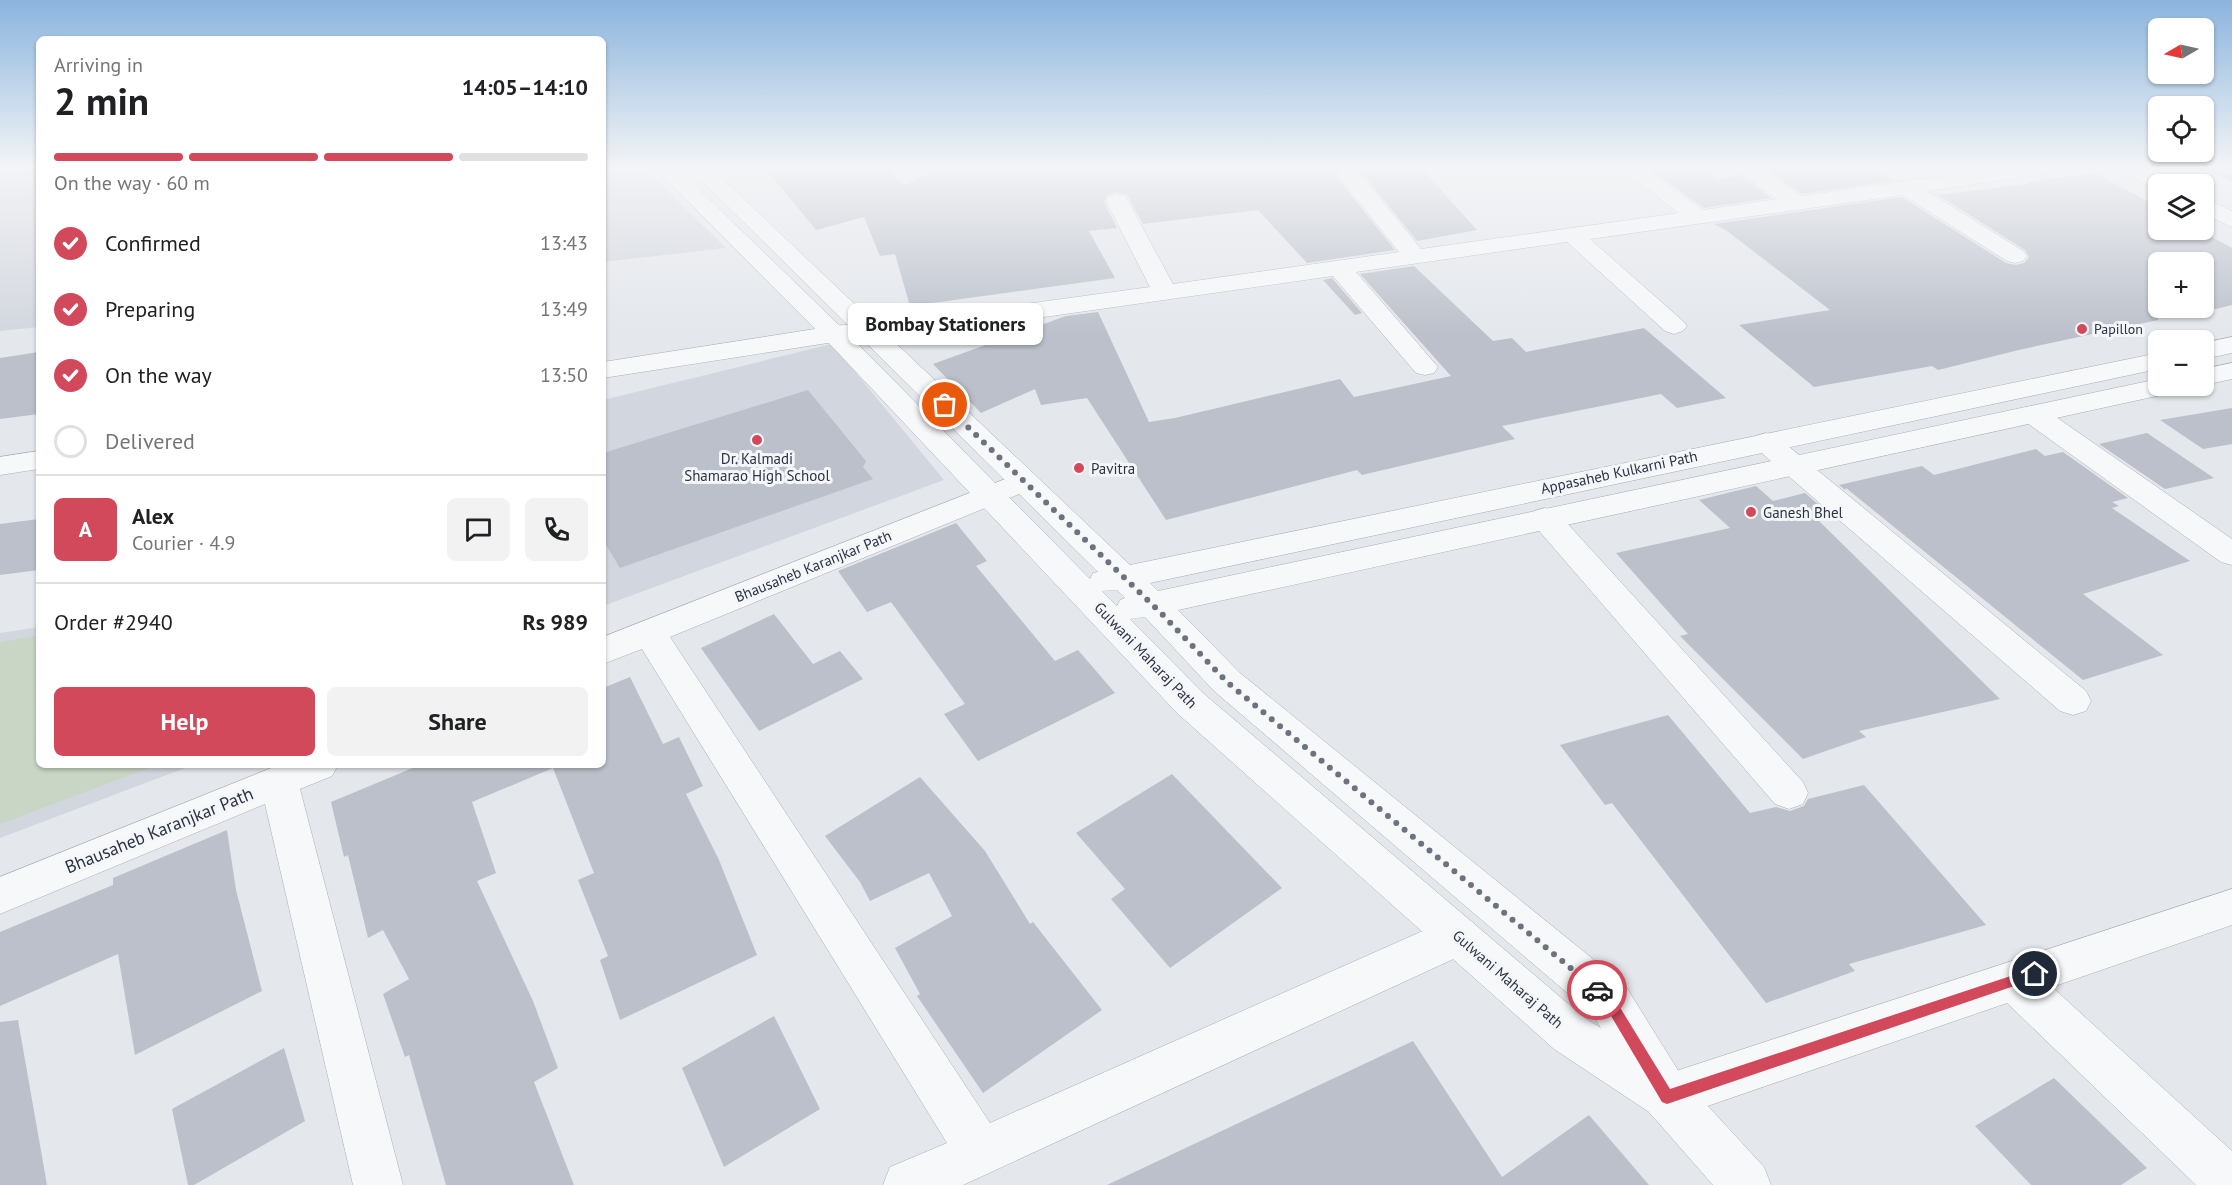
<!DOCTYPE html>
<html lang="en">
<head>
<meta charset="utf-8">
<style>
  :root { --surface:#fff; --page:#f2f2f2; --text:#202124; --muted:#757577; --line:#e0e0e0; --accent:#d1495b }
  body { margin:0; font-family:"PT Sans",sans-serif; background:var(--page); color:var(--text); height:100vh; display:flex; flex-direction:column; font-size:22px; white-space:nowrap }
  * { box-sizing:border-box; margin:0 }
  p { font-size:20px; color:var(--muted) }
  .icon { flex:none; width:33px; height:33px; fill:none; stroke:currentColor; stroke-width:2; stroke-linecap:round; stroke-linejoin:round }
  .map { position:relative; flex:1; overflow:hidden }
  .panel { position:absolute; left:36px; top:36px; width:570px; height:732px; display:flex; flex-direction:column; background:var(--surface); border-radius:9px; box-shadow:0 2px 4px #0004 }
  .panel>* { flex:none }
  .needle { width:39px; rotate:261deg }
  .controls { position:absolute; left:2148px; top:18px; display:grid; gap:12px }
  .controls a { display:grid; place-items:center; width:66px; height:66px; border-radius:9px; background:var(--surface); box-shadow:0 2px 4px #0004; font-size:30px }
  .pin { position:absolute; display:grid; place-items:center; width:51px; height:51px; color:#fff; margin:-26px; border:3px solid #fff; border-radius:50%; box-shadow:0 2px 6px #0007 }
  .courier { position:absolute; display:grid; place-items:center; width:60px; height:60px; margin:-30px; border:4px solid #d1495b; border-radius:50%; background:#fff; color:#222; box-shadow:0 2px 8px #0007 }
  .bubble { position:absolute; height:42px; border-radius:9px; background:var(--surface); box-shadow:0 2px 4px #0004; font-size:20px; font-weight:700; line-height:42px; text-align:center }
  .summary em { font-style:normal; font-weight:700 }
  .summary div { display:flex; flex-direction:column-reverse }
  .summary { display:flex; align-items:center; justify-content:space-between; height:102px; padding:0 18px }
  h1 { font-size:39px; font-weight:700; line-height:45px }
  .bar { display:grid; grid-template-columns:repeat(4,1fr); gap:9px 6px; align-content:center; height:72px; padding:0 18px }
  .bar i { height:8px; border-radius:4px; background:var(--line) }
  .bar .selected { background:var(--accent) }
  .bar p { grid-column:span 4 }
  .line { display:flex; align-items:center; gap:15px; padding:0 18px; border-top:2px solid var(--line) }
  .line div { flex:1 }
  .round { display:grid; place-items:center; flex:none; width:63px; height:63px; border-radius:9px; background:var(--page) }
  ol { padding:0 18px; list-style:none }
  li { display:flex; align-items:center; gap:18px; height:66px }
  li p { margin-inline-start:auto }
  li .icon { padding:6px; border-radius:50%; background:var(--accent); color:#fff; stroke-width:4 }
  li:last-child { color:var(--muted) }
  li i { width:33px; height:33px; border:3px solid var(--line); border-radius:50% }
  .action { display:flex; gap:12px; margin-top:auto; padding:12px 18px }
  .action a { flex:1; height:69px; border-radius:9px; background:var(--accent); color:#fff; font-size:24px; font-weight:700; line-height:69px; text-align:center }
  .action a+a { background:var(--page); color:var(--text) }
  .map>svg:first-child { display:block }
  .built { fill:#d2d6de }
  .green { fill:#c9d6c5 }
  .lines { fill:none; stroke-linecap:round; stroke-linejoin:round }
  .stream { fill:#9fb4cc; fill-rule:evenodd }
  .building { fill:#bbc0ca }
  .minor-casing { stroke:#a9aeb7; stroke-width:1 }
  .tertiary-casing { stroke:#a9aeb7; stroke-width:1 }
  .minor { fill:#f7f8fa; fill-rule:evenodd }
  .tertiary { fill:#f7f8fa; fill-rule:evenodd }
  .route { fill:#d1495b }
  .done { stroke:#6c737f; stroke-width:6; stroke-dasharray:0 10.8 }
  .poi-dot { fill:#d1495b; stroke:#f4f6f9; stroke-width:2 }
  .labels { text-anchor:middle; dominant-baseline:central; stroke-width:6; stroke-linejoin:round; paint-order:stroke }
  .far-poi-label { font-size:14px; fill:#2b3445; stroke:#f4f6f9; text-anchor:start }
  .poi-label { font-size:15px; fill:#2b3445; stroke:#f4f6f9; text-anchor:start }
  .street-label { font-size:15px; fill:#2b3445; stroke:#f4f6f9 }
  .near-street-label { font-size:18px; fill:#2b3445; stroke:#f4f6f9 }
</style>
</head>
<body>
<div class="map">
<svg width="2232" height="1185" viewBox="0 0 2232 1185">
  <rect width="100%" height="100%" fill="#e4e7ec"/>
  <path class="built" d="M 603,168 L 644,168 L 726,248 L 603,262 Z
    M 39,169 L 39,327 L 0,331 L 0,174 Z
    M 832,344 L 944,480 L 603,606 L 603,400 Z
    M 39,627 L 39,765 L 193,765 L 0,838 L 0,633 Z"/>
  <path class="green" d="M 39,635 L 39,765 L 157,765 L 0,824 L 0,642 Z"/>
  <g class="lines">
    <path class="stream" d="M 2200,168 L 2213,168 L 2232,175 L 2232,181 Z"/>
  </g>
  <path class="building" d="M 765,168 L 887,168 L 904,185 L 943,168 L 1340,168 L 1336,176 L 1395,250 L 1307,263 L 1258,210 L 1143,224 L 1127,195 L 1116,192 L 1107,195 L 1104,202 L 1117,228 L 1089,231 L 1115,278 L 910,306 L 895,254 L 880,256 L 864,217 L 816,230 Z
    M 1358,168 L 1421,168 L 1477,230 L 1417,241 Z
    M 1649,168 L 1702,168 L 1718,180 L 1741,175 L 1771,198 L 1704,208 Z
    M 1776,168 L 1873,168 L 1893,181 L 1802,194 L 1767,170 Z
    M 2095,173 L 2158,207 L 2158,230 L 2199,230 L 2232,248 L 2232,305 L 2195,314 L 2184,308 L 2204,308 L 2204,262 L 2158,262 L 2158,320 L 2023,349 L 1938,370 L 1932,366 L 1814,387 L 1739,325 L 1830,310 L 1727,231 L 1714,224 L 1902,197 L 2006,263 L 2016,265 L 2024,263 L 2029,257 L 2025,250 L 1938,195 L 2030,184 L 2026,182 Z
    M 1414,266 L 1493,341 L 1512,338 L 1526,352 L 1644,328 L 1726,398 L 1677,408 L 1661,394 L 1502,426 L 1515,439 L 1362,475 L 1357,470 L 1166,520 L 1087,398 L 1041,405 L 1035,389 L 981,413 L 933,364 L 1066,316 L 1098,312 L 1149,422 L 1175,418 L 1340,379 L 1354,397 L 1451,376 L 1360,274 Z
    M 1332,278 L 1362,313 L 1355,315 L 1323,280 Z
    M 39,352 L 39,414 L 0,419 L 0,358 Z
    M 808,390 L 866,461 L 863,467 L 873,479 L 620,568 L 603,540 L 603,453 Z
    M 2232,408 L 2232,444 L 2203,449 L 2160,420 Z
    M 2147,433 L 2214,478 L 2165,489 L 2099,444 Z
    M 2036,449 L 2045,456 L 2063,452 L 2128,498 L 2112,502 L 2119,506 L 2112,508 L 2190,561 L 2083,594 L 2163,655 L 2083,680 L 1846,488 L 1845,490 L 1839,485 L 1922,466 L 1934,475 Z
    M 1756,486 L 1773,501 L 1805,493 L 1826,511 L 1818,520 L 2000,699 L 1859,731 L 1866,737 L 1803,759 L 1680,636 L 1688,634 L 1616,553 L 1730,528 L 1699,500 Z
    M 39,519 L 39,570 L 0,575 L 0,524 Z
    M 956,523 L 987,561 L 976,566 L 1055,661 L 1078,650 L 1115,693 L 978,761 L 944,714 L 965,704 L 891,602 L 867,612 L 838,571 Z
    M 774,614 L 813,664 L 840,651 L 863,679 L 759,731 L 701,648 Z
    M 630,677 L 663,744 L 679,737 L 703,786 L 686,794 L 719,860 L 757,955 L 620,1020 L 600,960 L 608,956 L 578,880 L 594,873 L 553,768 L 472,802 L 496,873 L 477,881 L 533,1001 L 558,1068 L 534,1082 L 574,1185 L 446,1185 L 409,1055 L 405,1057 L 383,994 L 409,979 L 383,930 L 368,938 L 348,855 L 344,857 L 331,802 L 420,765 L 603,765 L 603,688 Z
    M 1668,715 L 1750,813 L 1776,807 L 1790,811 L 1804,806 L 1808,799 L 1864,785 L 1986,925 L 1849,964 L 1855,971 L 1766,1003 L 1612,803 L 1605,805 L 1560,745 Z
    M 1172,774 L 1282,888 L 1170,968 L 1111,899 L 1125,889 L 1076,833 Z
    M 920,777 L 985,851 L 1030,924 L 1033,922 L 1102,1010 L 983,1093 L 917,996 L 920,994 L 895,948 L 952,916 L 929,873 L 870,901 L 860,882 L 825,836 Z
    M 227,830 L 236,890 L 262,991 L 135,1055 L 118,954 L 0,1006 L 0,932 L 113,885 L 113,878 Z
    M 774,1016 L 820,1109 L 724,1167 L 682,1068 Z
    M 18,1020 L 47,1185 L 0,1185 L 0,1022 Z
    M 1413,1041 L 1502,1177 L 1589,1115 L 1649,1185 L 1107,1185 Z
    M 284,1048 L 305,1121 L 194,1185 L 188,1185 L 172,1109 Z
    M 2054,1078 L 2147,1168 L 2121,1185 L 2031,1185 L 1975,1126 Z"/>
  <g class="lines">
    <g class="minor-casing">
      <path id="minor" d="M 1621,168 L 1645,168 L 1703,210 L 1777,199 L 1735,168 L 1760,168 L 1801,196 L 2000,168 L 2057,168 L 2054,172 L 2047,174 L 1927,191 L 2023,251 L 2027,256 L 2023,261 L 2015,263 L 2007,261 L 1903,195 L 1590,239 L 1683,321 L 1687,326 L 1683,331 L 1674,334 L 1665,331 L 1567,242 L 1356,272 L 1438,367 L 1434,373 L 1425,375 L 1416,373 L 1333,276 L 938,332 L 834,342 L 603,378 L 603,362 L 834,326 L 938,316 L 1150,287 L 1106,201 L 1109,196 L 1117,194 L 1125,196 L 1128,201 L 1173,284 L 1399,252 L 1338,175 L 1341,170 L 1349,169 L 1357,170 L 1421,249 L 1679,213 Z
        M 2120,168 C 2138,168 2161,167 2173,184 L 2158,184 L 2158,190 L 2154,189 L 2123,172 Z
        M 2204,198 L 2232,211 L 2232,227 L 2204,214 Z
        M 2033,406 L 2043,408 L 2232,539 L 2232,565 L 2221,562 L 2023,420 L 2019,414 L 2023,408 Z
        M 1766,433 L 1776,436 L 2086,691 L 2091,701 L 2086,711 L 2073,715 L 2060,711 L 1756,448 L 1752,442 L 1756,436 Z
        M 39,451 L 39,469 L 0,475 L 0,457 Z
        M 1023,472 L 1034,474 L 1038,481 L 1034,488 L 670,637 L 990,1123 L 1443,922 L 1458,917 L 1473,922 L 1479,936 L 1473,950 L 963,1185 L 883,1185 L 890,1167 L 947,1143 L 642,649 L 603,664 L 603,637 Z
        M 1545,508 L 1556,511 L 1803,782 L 1808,793 L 1803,804 L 1789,809 L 1775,804 L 1534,525 L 1530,518 L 1534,511 Z
        M 279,765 L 338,765 L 332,776 L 300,789 L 403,1185 L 353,1185 L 265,804 L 0,914 L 0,877 Z
        M 2232,889 L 2232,925 L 2052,987 L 2232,1151 L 2232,1185 L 2196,1185 L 2007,1003 L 1667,1120 L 1650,1114 L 1643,1097 L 1650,1080 L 1667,1074 Z"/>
    </g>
    <g class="tertiary-casing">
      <path id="tertiary" d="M 655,168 L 677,168 L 843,329 L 1090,579 L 1093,573 L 1098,572 L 689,168 L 711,168 L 1130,565 L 2158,353 L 2158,369 L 1150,583 L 1158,591 L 2158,379 L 2158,386 L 2180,386 L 2176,392 L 2166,394 L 1178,610 L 1240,673 L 1625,985 L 1684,1080 L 1764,1167 L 1771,1185 L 1713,1185 L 1649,1112 L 1554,1049 L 1177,713 L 825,339 ZM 1117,590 L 1125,598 L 1120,600 L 1117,606 L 1102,591 ZM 1145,617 L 1214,691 L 1593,1015 L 1601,1028 L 1586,1019 L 1203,693 L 1130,619 Z
        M 2232,337 L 2232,353 L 2204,359 L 2204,343 Z
        M 2232,363 L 2232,379 L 2204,385 L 2204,369 Z"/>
    </g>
    <use href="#minor" class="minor"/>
    <use href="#tertiary" class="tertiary"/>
  </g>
  <linearGradient id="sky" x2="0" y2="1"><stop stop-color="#8bb4dd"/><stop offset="0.5" stop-color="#f3f4f6"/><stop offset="1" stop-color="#f3f4f6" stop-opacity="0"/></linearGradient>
  <rect width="2232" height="334" fill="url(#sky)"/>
  <path class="route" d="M 2035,968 L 2040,969 L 2042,974 L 2040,978 L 2035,979 L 1667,1104 L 1662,1102 L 1604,1004 L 1591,990 L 1592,986 L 1597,984 L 1613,996 L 1670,1089 Z"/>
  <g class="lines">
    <path class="done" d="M 945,405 L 1161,613 L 1227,682 L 1597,990"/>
  </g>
  <g class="poi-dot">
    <circle cx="2082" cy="329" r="6"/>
    <circle cx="757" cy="440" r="6"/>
    <circle cx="1079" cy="468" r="6"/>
    <circle cx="1751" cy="512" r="6"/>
  </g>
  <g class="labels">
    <g class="far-poi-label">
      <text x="2094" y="329">Papillon</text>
    </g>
    <g class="poi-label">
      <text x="757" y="458" text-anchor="middle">Dr. Kalmadi<tspan x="757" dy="17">Shamarao High School</tspan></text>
      <text x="1091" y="468">Pavitra</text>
      <text x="1763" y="512">Ganesh Bhel</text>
    </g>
    <g class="street-label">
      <text transform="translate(1619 472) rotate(-12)">Appasaheb Kulkarni Path</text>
      <text transform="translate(813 566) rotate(-22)">Bhausaheb Karanjkar Path</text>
      <text transform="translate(1146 655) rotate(46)">Gulwani Maharaj Path</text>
      <text transform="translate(1508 979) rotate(41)">Gulwani Maharaj Path</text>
    </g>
    <g class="near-street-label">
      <text transform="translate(159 830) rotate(-22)">Bhausaheb Karanjkar Path</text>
    </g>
  </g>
</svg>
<div class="controls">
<a><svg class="needle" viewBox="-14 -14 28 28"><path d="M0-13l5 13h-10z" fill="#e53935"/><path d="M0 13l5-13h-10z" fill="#757577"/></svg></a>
<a><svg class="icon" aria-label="locate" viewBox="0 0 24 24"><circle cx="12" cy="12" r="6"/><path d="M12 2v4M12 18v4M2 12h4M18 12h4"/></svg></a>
<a><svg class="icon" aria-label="layers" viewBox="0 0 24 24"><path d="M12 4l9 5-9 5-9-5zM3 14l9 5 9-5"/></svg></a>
<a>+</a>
<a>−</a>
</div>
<div class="pin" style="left:945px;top:405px;background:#ea580c"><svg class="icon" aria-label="bag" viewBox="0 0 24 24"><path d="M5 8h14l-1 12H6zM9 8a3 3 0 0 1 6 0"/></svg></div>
<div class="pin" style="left:2035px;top:974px;background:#1f2937"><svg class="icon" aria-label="home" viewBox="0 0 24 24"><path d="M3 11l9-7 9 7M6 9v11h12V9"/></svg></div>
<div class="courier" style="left:1597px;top:990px"><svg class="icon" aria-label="car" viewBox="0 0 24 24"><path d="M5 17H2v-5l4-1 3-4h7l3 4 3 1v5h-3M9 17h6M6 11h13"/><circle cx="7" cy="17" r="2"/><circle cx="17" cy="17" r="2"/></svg></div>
<div class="bubble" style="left:848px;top:303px;width:195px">Bombay Stationers</div>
<section class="panel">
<div class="summary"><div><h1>2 min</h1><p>Arriving in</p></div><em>14:05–14:10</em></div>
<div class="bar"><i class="selected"></i><i class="selected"></i><i class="selected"></i><i></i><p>On the way · 60 m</p></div>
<ol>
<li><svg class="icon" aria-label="check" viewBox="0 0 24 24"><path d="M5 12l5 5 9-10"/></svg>Confirmed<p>13:43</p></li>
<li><svg class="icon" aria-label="check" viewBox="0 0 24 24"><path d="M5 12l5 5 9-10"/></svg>Preparing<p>13:49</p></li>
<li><svg class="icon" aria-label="check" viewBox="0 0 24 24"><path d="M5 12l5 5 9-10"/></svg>On the way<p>13:50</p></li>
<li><i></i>Delivered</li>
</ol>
<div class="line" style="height:108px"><b class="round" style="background:var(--accent);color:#fff">A</b><div><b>Alex</b><p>Courier · 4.9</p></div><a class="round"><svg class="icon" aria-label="chat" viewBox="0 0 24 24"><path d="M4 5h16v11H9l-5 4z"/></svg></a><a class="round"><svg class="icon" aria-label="phone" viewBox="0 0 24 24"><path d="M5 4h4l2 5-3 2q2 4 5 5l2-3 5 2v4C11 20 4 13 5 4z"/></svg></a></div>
<div class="line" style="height:78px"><div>Order #2940</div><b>Rs 989</b></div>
<div class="action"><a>Help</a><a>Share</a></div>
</section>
</div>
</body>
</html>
